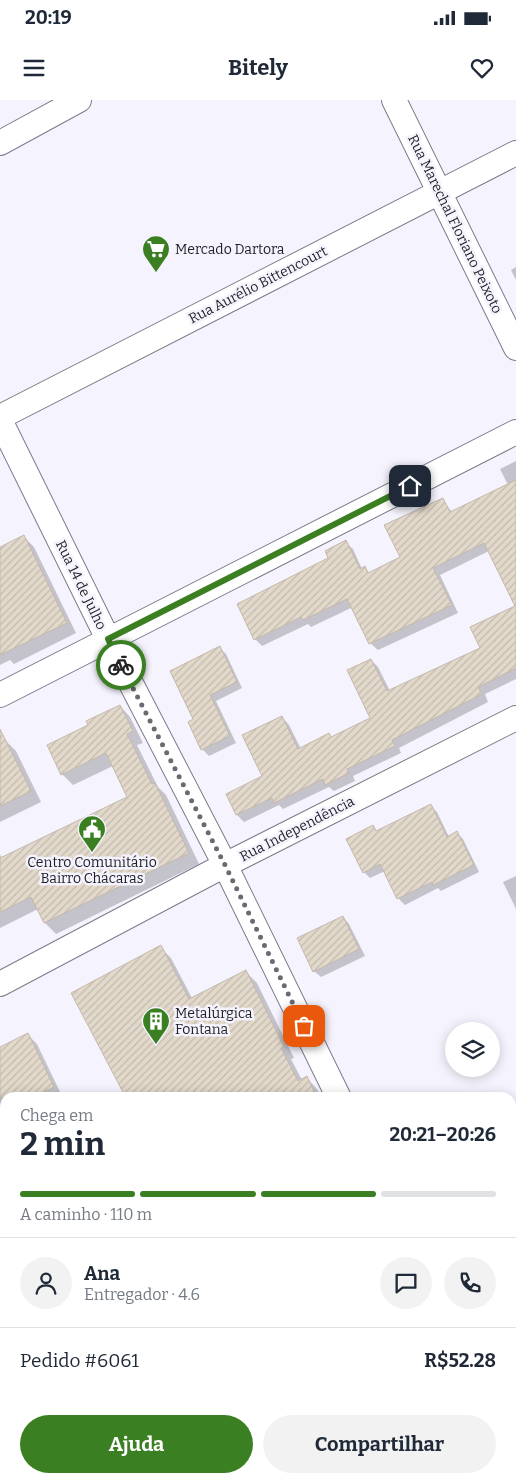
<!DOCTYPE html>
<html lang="pt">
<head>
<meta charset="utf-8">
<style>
  :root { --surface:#fff; --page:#f2f2f3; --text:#1f2937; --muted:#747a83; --line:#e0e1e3; --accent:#3a7f22 }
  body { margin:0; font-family:Bitter,serif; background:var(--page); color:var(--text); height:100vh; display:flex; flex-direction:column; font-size:19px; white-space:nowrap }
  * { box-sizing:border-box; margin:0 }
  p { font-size:16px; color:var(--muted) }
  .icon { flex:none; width:28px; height:28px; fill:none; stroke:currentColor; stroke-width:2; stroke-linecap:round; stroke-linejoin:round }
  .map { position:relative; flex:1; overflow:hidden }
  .side { position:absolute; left:0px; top:992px; width:516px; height:391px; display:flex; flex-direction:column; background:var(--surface); border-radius:15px 15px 0 0; box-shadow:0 2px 12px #0003 }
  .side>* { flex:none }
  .buttons { position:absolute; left:445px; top:922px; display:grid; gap:10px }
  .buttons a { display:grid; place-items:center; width:55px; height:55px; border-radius:50%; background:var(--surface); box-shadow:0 2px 12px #0003; font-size:25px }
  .pin { position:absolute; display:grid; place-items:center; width:42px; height:42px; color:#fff; margin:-21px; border-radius:10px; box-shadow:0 2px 8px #0006 }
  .courier { position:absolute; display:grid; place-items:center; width:50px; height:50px; margin:-25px; border:4px solid #3a7f22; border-radius:50%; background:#fff; color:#222; box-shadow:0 1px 6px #0007 }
  .head em { font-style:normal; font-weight:700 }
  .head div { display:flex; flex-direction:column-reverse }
  .head { display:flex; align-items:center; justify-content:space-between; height:85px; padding:0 20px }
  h1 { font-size:32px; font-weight:700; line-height:38px }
  .bar { display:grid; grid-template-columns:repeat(4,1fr); gap:8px 5px; align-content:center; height:60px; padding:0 20px }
  .bar i { height:6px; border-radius:4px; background:var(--line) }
  .bar .on { background:var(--accent) }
  .bar p { grid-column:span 4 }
  .line { display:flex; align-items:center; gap:12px; padding:0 20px; border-top:1px solid var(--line) }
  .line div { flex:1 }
  .round { display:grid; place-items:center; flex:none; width:52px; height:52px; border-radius:26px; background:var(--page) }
  .cta { display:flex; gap:10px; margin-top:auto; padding:10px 20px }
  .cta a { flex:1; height:58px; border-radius:30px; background:var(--accent); color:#fff; font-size:20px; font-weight:700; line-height:58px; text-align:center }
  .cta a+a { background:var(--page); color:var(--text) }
  .status { display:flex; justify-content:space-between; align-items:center; height:35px; padding:0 25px; background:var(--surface); direction:ltr }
  .status svg { height:14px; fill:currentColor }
  header { display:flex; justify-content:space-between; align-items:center; height:65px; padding:0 20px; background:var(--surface); font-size:22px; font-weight:700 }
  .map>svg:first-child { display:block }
  .shadow { fill:#0003 }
  .building { fill:url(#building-hatch); stroke:#c3b9ab }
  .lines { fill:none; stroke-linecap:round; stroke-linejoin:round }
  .minor-casing { stroke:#7d7a89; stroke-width:26 }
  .minor { stroke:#fff; stroke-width:24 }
  .done { stroke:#6b6971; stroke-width:5; stroke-dasharray:0 9 }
  .route { stroke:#3a7f22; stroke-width:6 }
  .labels { text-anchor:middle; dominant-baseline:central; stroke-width:5; stroke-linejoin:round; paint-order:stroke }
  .street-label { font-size:14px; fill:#201f25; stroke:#f5f3fd }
  .poi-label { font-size:14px; fill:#201f25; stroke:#f5f3fd; text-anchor:start }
</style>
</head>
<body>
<div class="status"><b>20:19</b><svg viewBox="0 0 49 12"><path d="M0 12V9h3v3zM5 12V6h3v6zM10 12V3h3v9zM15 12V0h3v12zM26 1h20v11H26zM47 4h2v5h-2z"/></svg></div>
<header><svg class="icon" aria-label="menu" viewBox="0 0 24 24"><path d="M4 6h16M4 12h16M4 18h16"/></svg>Bitely<svg class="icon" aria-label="heart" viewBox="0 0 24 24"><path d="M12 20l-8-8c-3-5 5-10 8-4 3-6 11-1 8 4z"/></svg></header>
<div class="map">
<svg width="516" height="1383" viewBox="0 0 516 1383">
  <defs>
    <pattern id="building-hatch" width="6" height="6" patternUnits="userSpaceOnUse" patternTransform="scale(1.25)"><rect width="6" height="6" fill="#e3d9cb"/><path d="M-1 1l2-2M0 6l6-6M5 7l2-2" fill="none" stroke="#c2baae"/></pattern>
  </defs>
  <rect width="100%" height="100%" fill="#f5f3fd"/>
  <path class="shadow" d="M 516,167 L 516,180 L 511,170 Z
    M 516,361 L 516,579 L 485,594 L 488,602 L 399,648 L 401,653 L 353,676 L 355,681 L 334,691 L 329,687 L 283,709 L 279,705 L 244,722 L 237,715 L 227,695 L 263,677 L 282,617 L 289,625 L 301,649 L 329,635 L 332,638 L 372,619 L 371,560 L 378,567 L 390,591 L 482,548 L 515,507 L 489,451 L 440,475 L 458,513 L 378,550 L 370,543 L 353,507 L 311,527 L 308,524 L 262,546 L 255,539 L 345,442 L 353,449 L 362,469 L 364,468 L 370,473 L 402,458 L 442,400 L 452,412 L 508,385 L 500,369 Z
    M 24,437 L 34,447 L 76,533 L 14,564 L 10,560 L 0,565 L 0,448 Z
    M 219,548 L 226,554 L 242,588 L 216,601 L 236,643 L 209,656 L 202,649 L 195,620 Z
    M 120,606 L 130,617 L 143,643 L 137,645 L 158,687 L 166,695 L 199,764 L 56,834 L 45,823 L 38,809 L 0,828 L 0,754 L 2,759 L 128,697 L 113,666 L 73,685 L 62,674 L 48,645 L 90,625 Z
    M 5,640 L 16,651 L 41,702 L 0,722 L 0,643 Z
    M 431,706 L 437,712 L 449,737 L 457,733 L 463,739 L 479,772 L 441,791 L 438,788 L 405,805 L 398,798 L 385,771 L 370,778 L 364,772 L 373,727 L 378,732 Z
    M 516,776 L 516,809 L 503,782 Z
    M 343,817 L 349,824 L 365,856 L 321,877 L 314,871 Z
    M 160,847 L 171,858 L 192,898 L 246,872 L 257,883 L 294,958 L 291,959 L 302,980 L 307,978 L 317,989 L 322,998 L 127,998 Z
    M 28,935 L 37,944 L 62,996 L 58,998 L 5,998 L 5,1023 L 0,1026 L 0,948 Z
    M 5,1060 L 5,1114 L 0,1104 L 0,1062 Z
    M 511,1133 L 516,1143 L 516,1167 L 511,1169 Z
    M 0,1334 L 5,1339 L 5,1379 L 89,1379 L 80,1383 L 1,1383 L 0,1380 Z"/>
  <path class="building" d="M 516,380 L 516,568 L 478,587 L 482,594 L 392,640 L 395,646 L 347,669 L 349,673 L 325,685 L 323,679 L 274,703 L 272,698 L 236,715 L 226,694 L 262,676 L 242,635 L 282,616 L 298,649 L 329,633 L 331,637 L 370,618 L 347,570 L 371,559 L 387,591 L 480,548 L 470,527 L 515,506 L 484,443 L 433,468 L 452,505 L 369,544 L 347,499 L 303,520 L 301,517 L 254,540 L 237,504 L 328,458 L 325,451 L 346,440 L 360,469 L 365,466 L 368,473 L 400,457 L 384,425 L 443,398 L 450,412 Z
    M 24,435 L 67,523 L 0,555 L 0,447 Z
    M 220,546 L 237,582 L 210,595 L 230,636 L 201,650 L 188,622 L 193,619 L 170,571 Z
    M 120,605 L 133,631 L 127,634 L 152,684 L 155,683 L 189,753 L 44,823 L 31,797 L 0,812 L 0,758 L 127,697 L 106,653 L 61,675 L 47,645 L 88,625 L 86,621 Z
    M 0,629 L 31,691 L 0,706 Z
    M 431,704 L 447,737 L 457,731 L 474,765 L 433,785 L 432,782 L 397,799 L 380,764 L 363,773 L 346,739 L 373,725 L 376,731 Z
    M 343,816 L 359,849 L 313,872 L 297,838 Z
    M 161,845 L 189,899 L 246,870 L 284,947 L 281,948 L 298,981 L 307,976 L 317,998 L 126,998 L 71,893 Z
    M 28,933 L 54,987 L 31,998 L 0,998 L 0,947 Z"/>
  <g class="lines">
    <g class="minor-casing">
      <path id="minor" d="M 394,0 L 516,248
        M 0,43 L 79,0
        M 0,317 L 516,53
        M 0,320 L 108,539 L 225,765 L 339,998
        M 0,595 L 516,332
        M 0,884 L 225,765 L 516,618
        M 511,1200 L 516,1198
        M 511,1230 L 516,1228
        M 511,1348 L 516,1358
        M 137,1383 L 146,1379
        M 209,1383 L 218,1379"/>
    </g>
    <use href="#minor" class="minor"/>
  </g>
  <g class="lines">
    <path class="done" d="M 121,565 L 225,765 L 304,926"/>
    <path class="route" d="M 121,565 L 108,539 L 410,386"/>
  </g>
  <defs>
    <g id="supermarket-pin" transform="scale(1.4375)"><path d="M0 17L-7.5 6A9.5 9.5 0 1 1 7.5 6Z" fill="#3a7f22" stroke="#f5f3fd"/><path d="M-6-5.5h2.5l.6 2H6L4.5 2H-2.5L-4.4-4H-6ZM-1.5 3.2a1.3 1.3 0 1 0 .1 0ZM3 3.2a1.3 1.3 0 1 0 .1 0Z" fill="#fff"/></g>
    <g id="civic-pin" transform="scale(1.4375)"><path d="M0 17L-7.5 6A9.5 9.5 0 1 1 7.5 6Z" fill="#3a7f22" stroke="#f5f3fd"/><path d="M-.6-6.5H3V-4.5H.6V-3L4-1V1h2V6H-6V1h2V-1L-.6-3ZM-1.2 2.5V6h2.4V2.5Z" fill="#fff"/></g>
    <g id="building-pin" transform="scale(1.4375)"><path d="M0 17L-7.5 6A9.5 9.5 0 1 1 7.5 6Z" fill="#3a7f22" stroke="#f5f3fd"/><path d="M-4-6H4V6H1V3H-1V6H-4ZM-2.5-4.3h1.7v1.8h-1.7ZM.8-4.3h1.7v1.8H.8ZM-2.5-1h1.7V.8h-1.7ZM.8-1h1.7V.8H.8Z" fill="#fff"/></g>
  </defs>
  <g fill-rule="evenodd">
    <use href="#supermarket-pin" x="156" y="149"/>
    <use href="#civic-pin" x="92" y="729"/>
    <use href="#building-pin" x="156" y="921"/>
  </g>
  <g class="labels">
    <g class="street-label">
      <text transform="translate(455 124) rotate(64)">Rua Marechal Floriano Peixoto</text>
      <text transform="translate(258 185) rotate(-27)">Rua Aurélio Bittencourt</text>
      <text transform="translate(81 485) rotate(64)">Rua 14 de Julho</text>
      <text transform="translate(297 729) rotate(-27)">Rua Independência</text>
    </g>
    <g class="poi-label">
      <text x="175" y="149">Mercado Dartora</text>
      <text x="92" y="762" text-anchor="middle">Centro Comunitário<tspan x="92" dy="16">Bairro Chácaras</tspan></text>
      <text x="175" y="913">Metalúrgica<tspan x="175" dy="16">Fontana</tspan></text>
    </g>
  </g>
</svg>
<div class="buttons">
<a><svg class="icon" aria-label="layers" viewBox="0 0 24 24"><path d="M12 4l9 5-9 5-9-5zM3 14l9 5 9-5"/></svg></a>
</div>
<div class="pin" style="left:304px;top:926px;background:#ea580c"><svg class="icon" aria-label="bag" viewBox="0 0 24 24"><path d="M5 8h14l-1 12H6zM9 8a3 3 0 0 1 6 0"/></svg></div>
<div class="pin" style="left:410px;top:386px;background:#1f2937"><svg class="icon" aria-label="home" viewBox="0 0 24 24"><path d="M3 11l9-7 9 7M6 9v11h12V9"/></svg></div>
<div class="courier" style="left:121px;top:565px"><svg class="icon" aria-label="bike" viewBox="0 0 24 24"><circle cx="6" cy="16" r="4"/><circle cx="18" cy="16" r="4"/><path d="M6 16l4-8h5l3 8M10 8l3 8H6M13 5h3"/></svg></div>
<section class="side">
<div class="head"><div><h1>2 min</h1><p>Chega em</p></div><em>20:21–20:26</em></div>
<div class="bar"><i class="on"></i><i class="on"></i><i class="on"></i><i></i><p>A caminho · 110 m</p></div>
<div class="line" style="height:90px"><a class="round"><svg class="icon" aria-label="person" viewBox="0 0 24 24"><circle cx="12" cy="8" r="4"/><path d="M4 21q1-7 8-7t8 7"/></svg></a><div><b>Ana</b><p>Entregador · 4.6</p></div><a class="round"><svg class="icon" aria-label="chat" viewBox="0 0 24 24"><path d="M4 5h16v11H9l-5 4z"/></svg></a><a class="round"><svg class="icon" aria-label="phone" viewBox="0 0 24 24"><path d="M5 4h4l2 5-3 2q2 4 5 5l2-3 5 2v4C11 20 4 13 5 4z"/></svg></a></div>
<div class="line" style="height:65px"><div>Pedido #6061</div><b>R$52.28</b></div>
<div class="cta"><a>Ajuda</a><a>Compartilhar</a></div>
</section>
</div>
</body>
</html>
